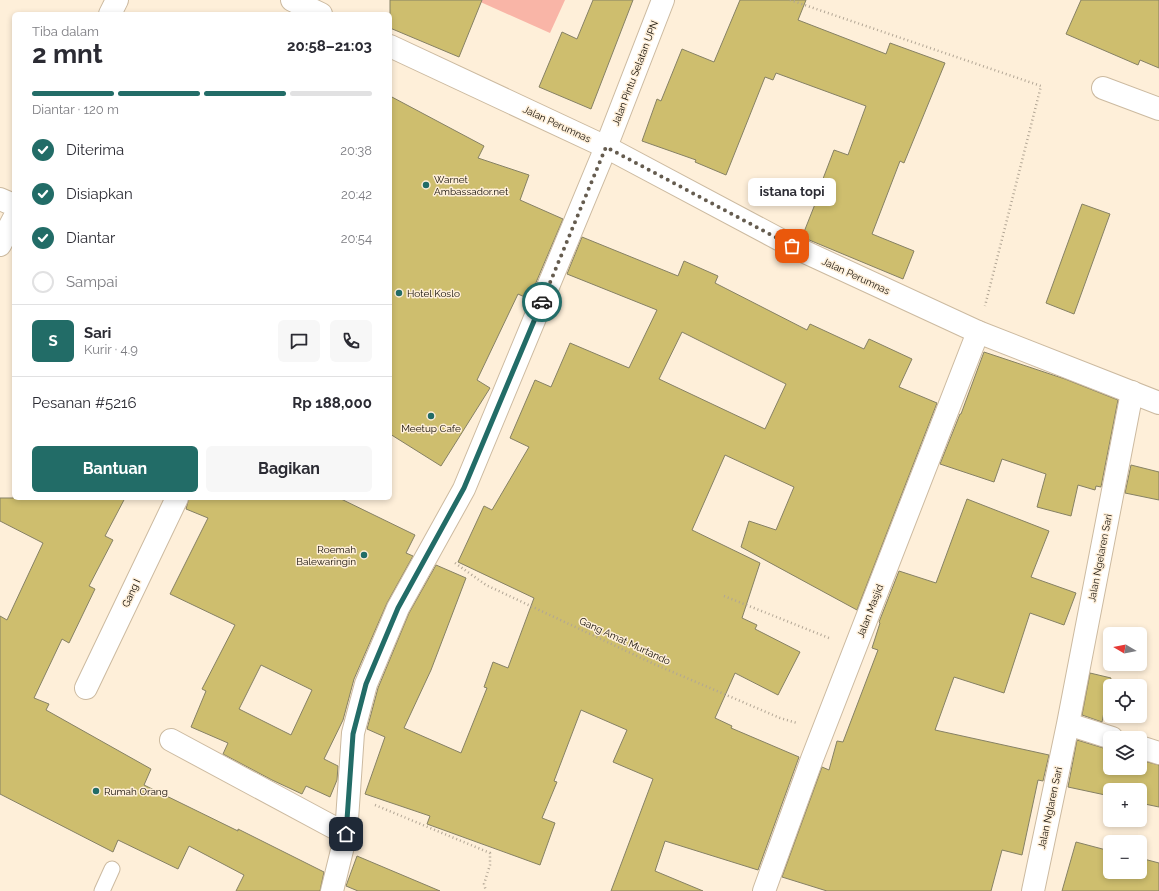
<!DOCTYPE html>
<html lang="id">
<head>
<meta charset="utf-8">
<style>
  :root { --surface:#fff; --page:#f7f7f7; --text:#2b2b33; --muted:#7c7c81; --line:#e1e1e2; --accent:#226c67 }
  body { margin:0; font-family:Raleway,sans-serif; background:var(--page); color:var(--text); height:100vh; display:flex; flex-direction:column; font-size:15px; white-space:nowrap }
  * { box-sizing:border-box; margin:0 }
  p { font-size:13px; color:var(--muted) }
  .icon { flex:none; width:22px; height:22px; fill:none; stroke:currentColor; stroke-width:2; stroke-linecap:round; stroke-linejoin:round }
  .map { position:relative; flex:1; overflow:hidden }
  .sheet { position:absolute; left:12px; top:12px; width:380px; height:488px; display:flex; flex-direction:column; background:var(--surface); border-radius:6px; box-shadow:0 2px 6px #0003 }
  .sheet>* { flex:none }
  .needle { width:26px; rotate:280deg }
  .buttons { position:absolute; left:1103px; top:627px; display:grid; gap:8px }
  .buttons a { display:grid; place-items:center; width:44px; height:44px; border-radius:6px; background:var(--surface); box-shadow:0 2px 6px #0003; font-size:20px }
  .pin { position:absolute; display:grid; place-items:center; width:34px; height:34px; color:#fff; margin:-17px; border-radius:8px; box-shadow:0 2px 6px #0006 }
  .courier { position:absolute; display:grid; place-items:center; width:40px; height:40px; margin:-20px; border:3px solid #226c67; border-radius:50%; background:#fff; color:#222; box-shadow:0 1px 5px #0007 }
  .bubble { position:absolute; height:28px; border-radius:6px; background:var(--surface); box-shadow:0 2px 6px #0003; font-size:13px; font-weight:700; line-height:28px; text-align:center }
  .head em { font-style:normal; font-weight:700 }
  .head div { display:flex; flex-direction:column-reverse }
  .head { display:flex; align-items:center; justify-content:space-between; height:68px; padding:0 20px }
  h1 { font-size:26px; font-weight:700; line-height:30px }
  .bar { display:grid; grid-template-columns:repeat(4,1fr); gap:6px 4px; align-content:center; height:48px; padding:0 20px }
  .bar i { height:5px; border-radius:3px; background:var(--line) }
  .bar .active { background:var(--accent) }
  .bar p { grid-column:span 4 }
  .line { display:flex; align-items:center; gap:10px; padding:0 20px; border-top:1px solid var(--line) }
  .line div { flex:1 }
  .round { display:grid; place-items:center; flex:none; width:42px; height:42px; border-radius:6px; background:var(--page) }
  ol { padding:0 20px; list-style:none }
  li { display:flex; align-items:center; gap:12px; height:44px }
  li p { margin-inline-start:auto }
  li .icon { padding:4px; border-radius:50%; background:var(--accent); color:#fff; stroke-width:4 }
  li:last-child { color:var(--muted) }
  li i { width:22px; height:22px; border:2px solid var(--line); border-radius:50% }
  .action { display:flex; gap:8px; margin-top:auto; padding:8px 20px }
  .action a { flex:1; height:46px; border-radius:6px; background:var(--accent); color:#fff; font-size:16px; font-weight:700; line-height:46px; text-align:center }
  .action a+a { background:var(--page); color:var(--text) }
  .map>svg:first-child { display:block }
  .green { fill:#f9b5a7 }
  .building { fill:#cebe6e; stroke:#868164; fill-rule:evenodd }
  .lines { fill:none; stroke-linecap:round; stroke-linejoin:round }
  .service-casing { stroke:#ccbaa0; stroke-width:17 }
  .minor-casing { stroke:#ccbaa0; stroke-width:24 }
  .tertiary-casing { stroke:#ccbaa0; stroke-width:24 }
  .secondary-casing { stroke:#ccbaa0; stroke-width:24 }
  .path { stroke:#b2a695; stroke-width:2.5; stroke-dasharray:1 3; stroke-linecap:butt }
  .service { stroke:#fff; stroke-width:15 }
  .minor { stroke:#fff; stroke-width:22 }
  .tertiary { stroke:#fff; stroke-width:22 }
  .secondary { stroke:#fff; stroke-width:22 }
  .done { stroke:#655c4f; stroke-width:4; stroke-dasharray:0 7.2 }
  .route { stroke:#226c67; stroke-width:5 }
  .poi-dot { fill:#226c67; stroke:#feefd9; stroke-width:1.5 }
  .labels { text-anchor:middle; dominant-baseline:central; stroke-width:3; stroke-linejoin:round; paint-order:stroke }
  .street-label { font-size:10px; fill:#130d05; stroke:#feefd9 }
  .poi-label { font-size:10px; fill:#130d05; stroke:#feefd9; text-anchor:start }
</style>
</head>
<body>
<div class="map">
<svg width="1159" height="891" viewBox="0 0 1159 891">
  <rect width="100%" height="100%" fill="#feefd9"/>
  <path class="green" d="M 476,0 L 565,0 L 550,33 Z"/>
  <path class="building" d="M 390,0 L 482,0 L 459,57 L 390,28 Z
    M 593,0 L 633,0 L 591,109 L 539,87 L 562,32 L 577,39 Z
    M 740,0 L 806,0 L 798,20 L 886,54 L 890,43 L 945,63 L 904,163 L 900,161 L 872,234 L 914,251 L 903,279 L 802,237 L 823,184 L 821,184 L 834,150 L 848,155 L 866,106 L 776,73 L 773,80 L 765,77 L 726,175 L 695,162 L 696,160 L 642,141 L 657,99 L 661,101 L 682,49 L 714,62 Z
    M 1081,0 L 1159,0 L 1159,68 L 1140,60 L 1138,65 L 1066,34 Z
    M 390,96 L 484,146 L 478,158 L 529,175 L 520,200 L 563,219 L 529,299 L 518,294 L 477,380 L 490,388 L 441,466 L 390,434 Z
    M 1082,204 L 1110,214 L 1074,314 L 1046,303 Z
    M 582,237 L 678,276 L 684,261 L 718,276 L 715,283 L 807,330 L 810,324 L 864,349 L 869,339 L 912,359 L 899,387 L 937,403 L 857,610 L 741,547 L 749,521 L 776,530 L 794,487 L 725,455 L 692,530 L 760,563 L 742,618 L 757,625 L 755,629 L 800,652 L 778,695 L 735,673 L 715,718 L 732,726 L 731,728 L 799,757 L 758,870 L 665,841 L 655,871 L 703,891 L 611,891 L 653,779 L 613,762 L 627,730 L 581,710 L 554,781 L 557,782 L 542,818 L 555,823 L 540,865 L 427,824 L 430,816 L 365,794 L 385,737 L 367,729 L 378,688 L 409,613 L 436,565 L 466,578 L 431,670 L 404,728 L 461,753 L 487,688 L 484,687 L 493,662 L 508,668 L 534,598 L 458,562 L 484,506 L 492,510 L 529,447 L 510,438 L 535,380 L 551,387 L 570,343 L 629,368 L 657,310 L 567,274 ZM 682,332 L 786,384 L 765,429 L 659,379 Z
    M 984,352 L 1065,379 L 1118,400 L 1101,487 L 1096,486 L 1095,490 L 1078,485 L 1071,516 L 1037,507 L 1046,474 L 1002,459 L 994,482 L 940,464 L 960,414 L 961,414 Z
    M 1131,465 L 1159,472 L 1159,500 L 1125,493 Z
    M 0,498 L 125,498 L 105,536 L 113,540 L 89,586 L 95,589 L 69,643 L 62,639 L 34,698 L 49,704 L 46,710 L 151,769 L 144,785 L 238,831 L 238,829 L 324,872 L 320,891 L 236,891 L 244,875 L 189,846 L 178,869 L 118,840 L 113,852 L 0,794 L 0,616 L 7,620 L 43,543 L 0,521 Z
    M 189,498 L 339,498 L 415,535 L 406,553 L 413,556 L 387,603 L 354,679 L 343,720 L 324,759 L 338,766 L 337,780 L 330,797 L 306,786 L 302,794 L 272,780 L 223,754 L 228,743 L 191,727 L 206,691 L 202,689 L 235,625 L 170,594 L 208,518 L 186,509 ZM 261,665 L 312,690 L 291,735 L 239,709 Z
    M 967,499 L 1049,531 L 1031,577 L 1076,593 L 1064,625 L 1030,613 L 1004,693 L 954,677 L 935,730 L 1049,755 L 1043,781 L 1038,780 L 1022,855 L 1002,850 L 991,891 L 827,891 L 782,877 L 822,767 L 829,770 L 837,741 L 843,742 L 878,650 L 872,648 L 880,623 L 879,622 L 899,571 L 936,583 Z
    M 1090,673 L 1111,678 L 1102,722 L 1082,715 Z
    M 1077,740 L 1110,750 L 1110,768 L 1140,768 L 1140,760 L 1159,765 L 1159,807 L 1140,803 L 1140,790 L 1110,790 L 1110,796 L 1068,787 Z
    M 1076,842 L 1110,851 L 1110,872 L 1140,872 L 1140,858 L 1159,863 L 1159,891 L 1062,891 Z
    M 357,856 L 440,891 L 358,891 L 346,886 Z"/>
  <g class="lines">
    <g class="service-casing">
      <path id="service" d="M 102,891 L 112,869"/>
    </g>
    <g class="minor-casing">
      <path id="minor" d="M 110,14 L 117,0
        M 1103,88 L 1159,109
        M 0,199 L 14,205
        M 0,245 L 14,218
        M 86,688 L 177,498
        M 1068,724 L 1112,738
        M 171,740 L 346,834
        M 1140,747 L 1159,753
        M 332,891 L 346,834 L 353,733 L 366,684 L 398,608 L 464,489 L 606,147
        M 764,891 L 812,759 L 978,332
        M 1033,891 L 1068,724 L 1132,392"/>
    </g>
    <g class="tertiary-casing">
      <path id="tertiary" d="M 606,147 L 663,0"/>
    </g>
    <g class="secondary-casing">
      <path id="secondary" d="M 292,0 L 321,14
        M 390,46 L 606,147 L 792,246 L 978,332 L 1159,403"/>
    </g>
    <path class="path" d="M 790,0 L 1041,86 L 985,306
      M 455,563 L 486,585 L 654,664 L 780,718 L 797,723
      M 724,596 L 829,638
      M 375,805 L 490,853 L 490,865 L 484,884 L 486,891"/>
    <use href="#service" class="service"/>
    <use href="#minor" class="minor"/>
    <use href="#tertiary" class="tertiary"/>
    <use href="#secondary" class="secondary"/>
  </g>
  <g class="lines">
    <path class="done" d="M 542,302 L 606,147 L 792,246"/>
    <path class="route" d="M 346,834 L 353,734 L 366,684 L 398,608 L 464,488 L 542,302"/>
  </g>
  <g class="poi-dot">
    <circle cx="426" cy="185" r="4"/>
    <circle cx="399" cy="293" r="4"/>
    <circle cx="431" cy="416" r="4"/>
    <circle cx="364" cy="555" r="4"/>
    <circle cx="96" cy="791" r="4"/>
  </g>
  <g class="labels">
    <g class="street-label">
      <text transform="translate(635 73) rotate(-69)">Jalan Pintu Selatan UPN</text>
      <text transform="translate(557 124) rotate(25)">Jalan Perumnas</text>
      <text transform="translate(856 276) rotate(25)">Jalan Perumnas</text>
      <text transform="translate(1100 558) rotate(-79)">Jalan Ngelaren Sari</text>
      <text transform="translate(131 593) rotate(-65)">Gang I</text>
      <text transform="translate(870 611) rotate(-69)">Jalan Masjid</text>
      <text transform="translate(625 641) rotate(25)">Gang Amat Murtando</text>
      <text transform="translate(1050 808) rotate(-78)">Jalan Nglaren Sari</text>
    </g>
    <g class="poi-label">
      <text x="434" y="179">Warnet<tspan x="434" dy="12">Ambassador.net</tspan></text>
      <text x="407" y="293">Hotel Koslo</text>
      <text x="431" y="428" text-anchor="middle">Meetup Cafe</text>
      <text x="356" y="549" text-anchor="end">Roemah<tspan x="356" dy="12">Balewaringin</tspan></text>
      <text x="104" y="791">Rumah Orang</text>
    </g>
  </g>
</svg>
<div class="buttons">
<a><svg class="needle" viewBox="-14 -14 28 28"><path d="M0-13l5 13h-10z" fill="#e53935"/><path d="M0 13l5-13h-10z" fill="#7c7c81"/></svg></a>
<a><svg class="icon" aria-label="locate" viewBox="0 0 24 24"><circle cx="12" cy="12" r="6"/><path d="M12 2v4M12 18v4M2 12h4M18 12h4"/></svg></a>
<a><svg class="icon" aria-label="layers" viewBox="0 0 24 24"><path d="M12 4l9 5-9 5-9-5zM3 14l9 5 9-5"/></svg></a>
<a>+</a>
<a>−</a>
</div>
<div class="pin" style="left:792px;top:246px;background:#ea580c"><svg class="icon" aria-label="bag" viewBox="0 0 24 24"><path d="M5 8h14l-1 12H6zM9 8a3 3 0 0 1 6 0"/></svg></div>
<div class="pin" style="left:346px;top:834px;background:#1f2937"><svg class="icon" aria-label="home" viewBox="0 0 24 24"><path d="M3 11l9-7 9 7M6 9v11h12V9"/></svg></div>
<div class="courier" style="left:542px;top:302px"><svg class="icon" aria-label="car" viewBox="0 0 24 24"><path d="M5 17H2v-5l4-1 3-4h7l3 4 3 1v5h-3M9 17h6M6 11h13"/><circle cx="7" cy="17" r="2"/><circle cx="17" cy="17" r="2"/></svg></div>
<div class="bubble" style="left:748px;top:178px;width:88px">istana topi</div>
<section class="sheet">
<div class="head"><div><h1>2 mnt</h1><p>Tiba dalam</p></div><em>20:58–21:03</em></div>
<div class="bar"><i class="active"></i><i class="active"></i><i class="active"></i><i></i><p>Diantar · 120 m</p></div>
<ol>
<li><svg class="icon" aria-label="check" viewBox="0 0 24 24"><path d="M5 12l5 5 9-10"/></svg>Diterima<p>20:38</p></li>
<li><svg class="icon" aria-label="check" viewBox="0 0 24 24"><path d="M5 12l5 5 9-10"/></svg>Disiapkan<p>20:42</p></li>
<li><svg class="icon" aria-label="check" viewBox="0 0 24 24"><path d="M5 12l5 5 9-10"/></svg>Diantar<p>20:54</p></li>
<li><i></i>Sampai</li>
</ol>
<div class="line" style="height:72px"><b class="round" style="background:var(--accent);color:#fff">S</b><div><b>Sari</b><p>Kurir · 4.9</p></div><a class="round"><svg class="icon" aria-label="chat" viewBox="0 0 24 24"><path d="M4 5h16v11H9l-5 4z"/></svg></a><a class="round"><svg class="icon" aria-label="phone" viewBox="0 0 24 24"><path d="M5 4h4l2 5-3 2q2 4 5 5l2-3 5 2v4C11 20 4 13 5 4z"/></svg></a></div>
<div class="line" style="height:52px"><div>Pesanan #5216</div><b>Rp 188,000</b></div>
<div class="action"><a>Bantuan</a><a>Bagikan</a></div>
</section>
</div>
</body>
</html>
